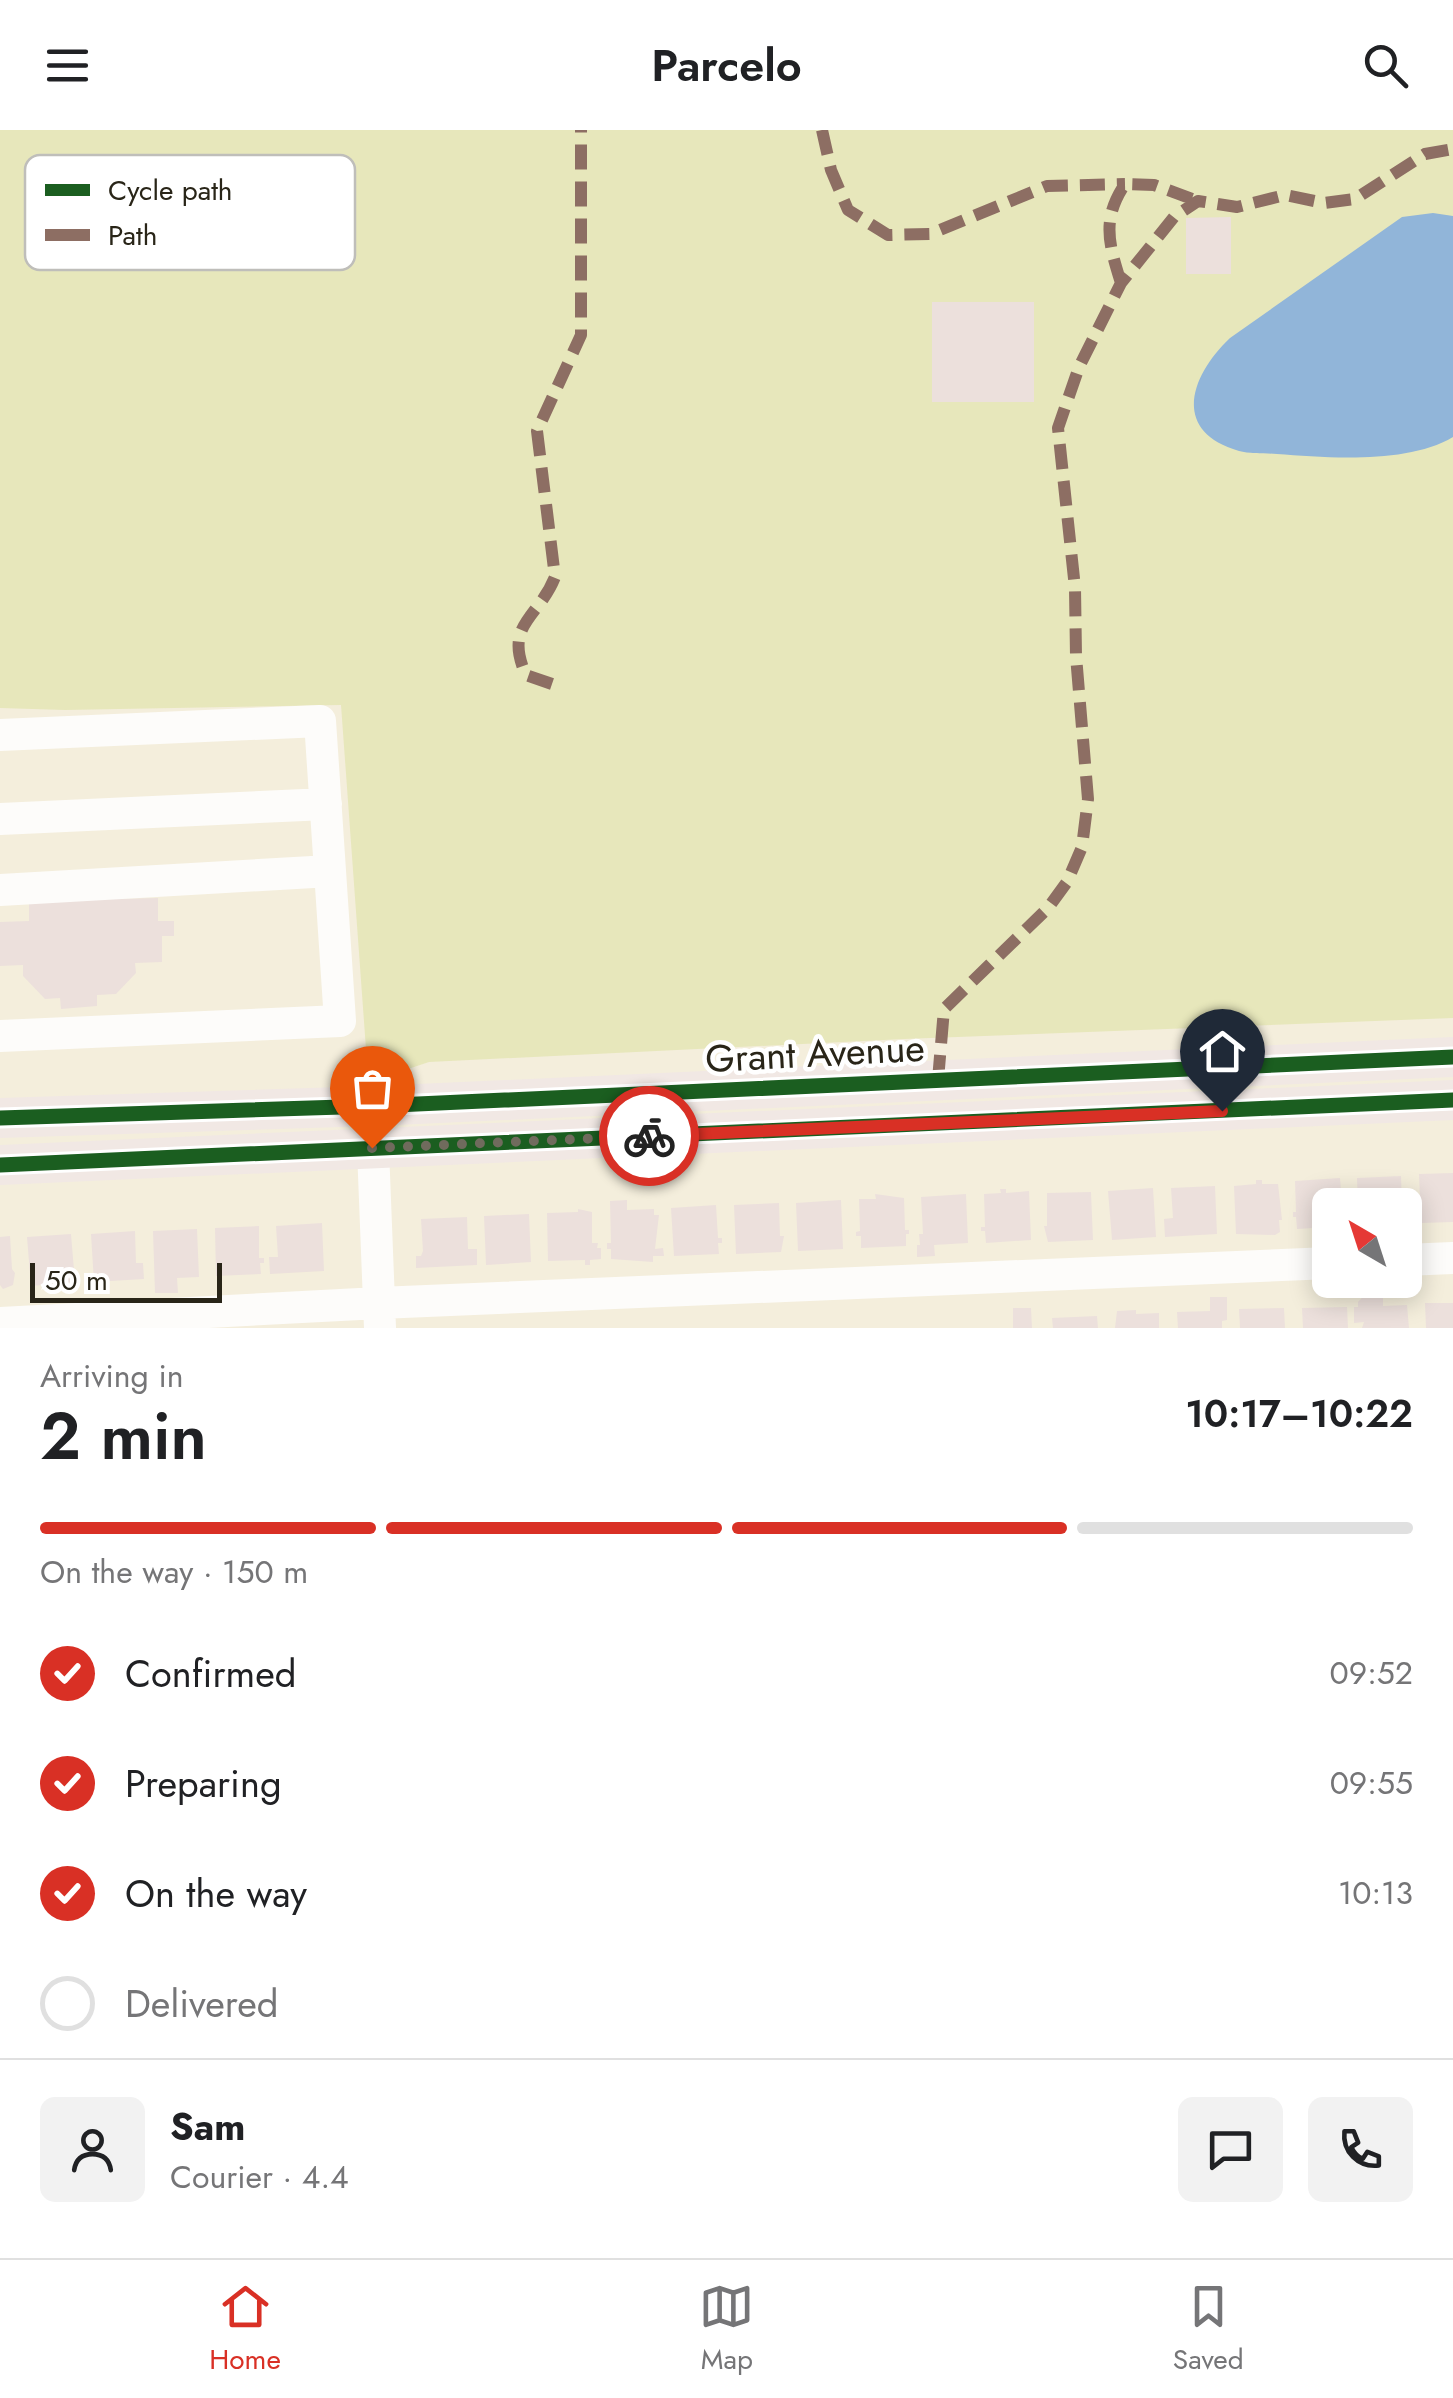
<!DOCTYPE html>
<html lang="en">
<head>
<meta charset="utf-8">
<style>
  :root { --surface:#fff; --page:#f2f2f2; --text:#202124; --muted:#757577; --line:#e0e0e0; --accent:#d93025 }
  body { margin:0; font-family:Jost,sans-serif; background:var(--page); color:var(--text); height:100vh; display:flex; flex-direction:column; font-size:38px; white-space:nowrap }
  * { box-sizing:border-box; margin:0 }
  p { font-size:32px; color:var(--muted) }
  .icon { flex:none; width:55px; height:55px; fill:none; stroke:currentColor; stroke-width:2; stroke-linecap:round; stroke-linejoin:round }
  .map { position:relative; height:1198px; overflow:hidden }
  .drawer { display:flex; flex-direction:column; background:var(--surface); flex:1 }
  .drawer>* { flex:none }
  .needle { width:65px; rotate:321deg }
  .controls { position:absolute; left:1312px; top:1058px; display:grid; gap:20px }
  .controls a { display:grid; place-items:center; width:110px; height:110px; border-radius:15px; background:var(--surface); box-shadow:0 5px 25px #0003; font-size:50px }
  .scale { position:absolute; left:30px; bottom:25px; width:192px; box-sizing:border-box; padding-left:10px; border:5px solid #292518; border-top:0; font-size:28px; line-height:35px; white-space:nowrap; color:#292518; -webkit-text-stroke:8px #fff; paint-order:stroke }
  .pin { position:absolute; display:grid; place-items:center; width:85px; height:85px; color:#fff; margin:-102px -42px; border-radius:50% 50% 50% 0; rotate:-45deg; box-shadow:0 0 10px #0007 }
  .pin .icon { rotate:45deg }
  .courier { position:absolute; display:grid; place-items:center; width:100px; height:100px; margin:-50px; border:8px solid #d93025; border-radius:50%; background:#fff; color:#222; box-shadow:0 2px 12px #0007 }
  .headline em { font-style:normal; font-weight:600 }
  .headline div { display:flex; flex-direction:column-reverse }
  .headline { display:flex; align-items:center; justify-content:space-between; height:170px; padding:0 40px }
  h1 { font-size:65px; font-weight:600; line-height:75px }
  .bar { display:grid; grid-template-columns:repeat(4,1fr); gap:15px 10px; align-content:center; height:120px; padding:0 40px }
  .bar i { height:12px; border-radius:8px; background:var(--line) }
  .bar .on { background:var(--accent) }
  .bar p { grid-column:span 4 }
  .line { display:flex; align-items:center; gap:25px; padding:0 40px; border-top:2px solid var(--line) }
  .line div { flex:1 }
  .round { display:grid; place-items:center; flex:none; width:105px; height:105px; border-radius:15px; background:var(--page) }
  ol { padding:0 40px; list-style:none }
  li { display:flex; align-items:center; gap:30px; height:110px }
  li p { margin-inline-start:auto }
  li .icon { padding:10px; border-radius:50%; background:var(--accent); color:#fff; stroke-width:4 }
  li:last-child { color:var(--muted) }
  li i { width:55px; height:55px; border:5px solid var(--line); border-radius:50% }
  header { display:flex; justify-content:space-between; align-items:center; height:130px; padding:0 40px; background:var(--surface); font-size:45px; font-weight:600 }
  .dock { display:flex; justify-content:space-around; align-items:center; height:140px; border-top:2px solid var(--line); background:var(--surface); font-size:28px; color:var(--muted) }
  .dock a { display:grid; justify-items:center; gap:5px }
  .dock .on { color:var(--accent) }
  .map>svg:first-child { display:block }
  .green { fill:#e7e7bb }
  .water { fill:#91b5d9 }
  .building { fill:#ece0dc }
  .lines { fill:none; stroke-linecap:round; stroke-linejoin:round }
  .minor { stroke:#fdfcfa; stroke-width:32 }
  .major { stroke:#f1e8e4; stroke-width:40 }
  .quiet { stroke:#8d6e63; stroke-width:12; stroke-dasharray:25 12; stroke-linecap:butt }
  .cycleway-casing { stroke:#fff; stroke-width:21 }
  .cycleway { stroke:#1b5e20; stroke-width:15 }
  .done { stroke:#706b5d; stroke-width:10; stroke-dasharray:0 18 }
  .route { stroke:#d93025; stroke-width:12 }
  .labels { text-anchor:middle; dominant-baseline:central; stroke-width:9; stroke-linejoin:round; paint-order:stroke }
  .street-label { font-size:38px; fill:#292518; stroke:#fff }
  .key { fill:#fff; stroke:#bfbeba; stroke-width:2.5 }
  .key-label { font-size:28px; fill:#292518 }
</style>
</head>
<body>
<header><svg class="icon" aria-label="menu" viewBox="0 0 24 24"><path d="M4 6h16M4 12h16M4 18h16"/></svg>Parcelo<svg class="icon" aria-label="search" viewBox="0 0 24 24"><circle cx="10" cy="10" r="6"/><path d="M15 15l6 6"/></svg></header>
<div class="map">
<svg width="1453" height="1198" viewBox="0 0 1453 1198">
  <rect width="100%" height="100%" fill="#f4eedc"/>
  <path class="green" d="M 0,0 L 1453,0 L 1453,888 L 904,909 L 429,932 L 381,948 L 366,919 L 341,575 L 65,580 L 0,578 Z"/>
  <path class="water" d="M 1433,83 L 1453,86 L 1453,307 C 1408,334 1329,328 1277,324 C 1265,323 1250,324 1239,321 C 1170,301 1191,245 1230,208 L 1402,87 Z"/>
  <path class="building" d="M 1231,87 L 1231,144 L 1186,144 L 1186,88 Z
    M 932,172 L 1034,172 L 1034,272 L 932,272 Z
    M 158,768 L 158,791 L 174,791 L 174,806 L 162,806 L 162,832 L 135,833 L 136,843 L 116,864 L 97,865 L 97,876 L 61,879 L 60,868 L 45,869 L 23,846 L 23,835 L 0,836 L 0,792 L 29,791 L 29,771 Z
    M 1453,1043 L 1453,1092 L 1421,1093 L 1419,1044 Z
    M 1401,1046 L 1402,1075 L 1358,1075 L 1357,1048 Z
    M 1340,1048 L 1342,1075 L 1330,1075 L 1330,1097 L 1297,1099 L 1296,1087 L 1293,1087 L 1293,1082 L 1296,1082 L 1295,1051 Z
    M 1256,1050 L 1262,1050 L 1262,1054 L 1278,1054 L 1282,1090 L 1279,1090 L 1280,1102 L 1275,1105 L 1236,1104 L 1234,1056 L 1256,1054 Z
    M 1215,1056 L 1217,1104 L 1165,1107 L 1164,1089 L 1173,1088 L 1171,1058 Z
    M 1153,1058 L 1156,1107 L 1112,1110 L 1108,1061 Z
    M 1000,1059 L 1006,1059 L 1006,1063 L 1029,1061 L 1031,1110 L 986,1113 L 985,1101 L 981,1101 L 981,1097 L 985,1097 L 984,1064 L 1001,1063 Z
    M 1091,1062 L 1093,1110 L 1048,1112 L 1044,1096 L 1047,1096 L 1047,1063 Z
    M 875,1064 L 904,1068 L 905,1100 L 909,1100 L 909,1104 L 906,1104 L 906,1116 L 861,1118 L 861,1106 L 856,1106 L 856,1102 L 860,1101 L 859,1069 L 876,1069 Z
    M 966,1064 L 968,1113 L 934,1115 L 935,1126 L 917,1127 L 917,1115 L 920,1115 L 919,1104 L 923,1104 L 921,1067 Z
    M 627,1070 L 627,1080 L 654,1079 L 654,1085 L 659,1085 L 655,1119 L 663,1118 L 664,1126 L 653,1126 L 653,1132 L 611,1129 L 611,1119 L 607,1119 L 607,1113 L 611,1113 L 610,1071 Z
    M 841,1070 L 843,1119 L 798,1121 L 796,1073 Z
    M 779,1073 L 780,1106 L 784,1106 L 781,1122 L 736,1124 L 734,1075 Z
    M 716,1075 L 718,1108 L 722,1108 L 722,1113 L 718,1113 L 719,1124 L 674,1126 L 671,1078 Z
    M 578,1079 L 592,1082 L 592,1113 L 598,1113 L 597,1118 L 601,1118 L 601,1129 L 590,1130 L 590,1135 L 585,1135 L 585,1130 L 548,1131 L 547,1083 L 578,1082 Z
    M 529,1084 L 531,1132 L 486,1135 L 484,1086 Z
    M 467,1087 L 468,1119 L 477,1119 L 477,1135 L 416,1138 L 416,1126 L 421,1126 L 423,1121 L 421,1089 Z
    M 322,1093 L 324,1141 L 270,1144 L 269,1127 L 278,1127 L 276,1096 Z
    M 259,1096 L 259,1128 L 264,1128 L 264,1133 L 260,1133 L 261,1144 L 216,1146 L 215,1098 Z
    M 197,1099 L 199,1147 L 177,1148 L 178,1163 L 155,1163 L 153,1101 Z
    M 135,1101 L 136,1133 L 143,1133 L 144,1149 L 94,1152 L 91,1104 Z
    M 71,1104 L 75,1152 L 31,1156 L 27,1107 Z
    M 10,1106 L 12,1139 L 15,1143 L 13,1155 L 3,1159 L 0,1155 L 0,1107 Z
    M 1371,1158 L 1383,1158 L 1383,1176 L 1407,1175 L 1409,1198 L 1362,1198 L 1364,1192 L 1354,1193 L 1354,1177 L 1358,1177 L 1358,1172 Z
    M 1210,1167 L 1227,1167 L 1227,1190 L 1222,1191 L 1222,1198 L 1178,1198 L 1177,1182 L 1210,1181 Z
    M 1425,1173 L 1453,1173 L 1453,1198 L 1426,1198 Z
    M 1347,1177 L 1348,1198 L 1303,1198 L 1302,1178 Z
    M 1013,1178 L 1031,1178 L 1032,1198 L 1013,1198 Z
    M 1284,1178 L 1285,1198 L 1240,1198 L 1239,1179 Z
    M 1136,1180 L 1136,1184 L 1159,1183 L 1159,1198 L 1115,1198 L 1117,1181 Z
    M 1097,1186 L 1098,1198 L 1053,1198 L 1052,1188 Z"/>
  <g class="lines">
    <path class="minor" d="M 0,605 L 320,591 L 340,891 L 0,906
      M 0,689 L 326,674
      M 0,760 L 330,741
      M 374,976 L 373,1019 L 380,1198
      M 1405,1130 L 1453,1128
      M 0,1193 L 379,1173 L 1330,1133"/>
    <path class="major" d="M 0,988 L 374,976 L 1453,927
      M 0,1035 L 1453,970"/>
    <path class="quiet" d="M 822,0 L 831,40 L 848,80 L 888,105 L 930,104 L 1047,56 L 1125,54
      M 1121,153 C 1109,114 1101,90 1125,54 L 1154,55 L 1198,71
      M 552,554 L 526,545 C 503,494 539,488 555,447 L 537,301 L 581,205 L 581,0
      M 938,950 L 944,879 L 1048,778 L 1067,752 L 1082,717 L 1088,669 L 1076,526 L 1075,458 L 1058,298 L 1079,237 L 1121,153 L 1174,87 L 1198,71 L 1237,77 L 1285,65 L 1324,73 L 1355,69 L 1425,24 L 1453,19"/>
    <g class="cycleway-casing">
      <path id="cycleway" d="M 0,988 L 374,976 L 1453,927
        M 0,1035 L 1453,970"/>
    </g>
    <use href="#cycleway" class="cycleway"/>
  </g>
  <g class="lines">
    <path class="done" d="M 372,1018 L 649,1006"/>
    <path class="route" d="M 649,1006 L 1222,981"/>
  </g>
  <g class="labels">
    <g class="street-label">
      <text transform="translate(815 923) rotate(-3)">Grant Avenue</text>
    </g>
  </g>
  <rect x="25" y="25" width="330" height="115" rx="15" class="key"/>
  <rect x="45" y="54" width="45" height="12" fill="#1b5e20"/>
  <rect x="45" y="99" width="45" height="12" fill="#8d6e63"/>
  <g class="key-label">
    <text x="108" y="70">Cycle path</text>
    <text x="108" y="115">Path</text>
  </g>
</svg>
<div class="controls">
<a><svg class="needle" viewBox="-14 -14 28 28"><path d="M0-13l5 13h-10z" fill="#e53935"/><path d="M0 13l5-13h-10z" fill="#757577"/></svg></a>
</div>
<div class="scale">50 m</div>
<div class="pin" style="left:372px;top:1018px;background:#ea580c"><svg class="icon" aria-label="bag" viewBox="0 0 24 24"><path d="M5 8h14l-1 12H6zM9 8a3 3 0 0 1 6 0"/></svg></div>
<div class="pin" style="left:1222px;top:981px;background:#1f2937"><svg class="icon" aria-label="home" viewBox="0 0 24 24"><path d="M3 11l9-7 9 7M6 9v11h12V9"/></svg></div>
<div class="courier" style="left:649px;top:1006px"><svg class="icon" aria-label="bike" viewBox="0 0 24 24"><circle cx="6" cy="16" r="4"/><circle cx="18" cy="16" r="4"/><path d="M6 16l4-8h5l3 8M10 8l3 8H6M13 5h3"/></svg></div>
</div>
<section class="drawer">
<div class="headline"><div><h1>2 min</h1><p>Arriving in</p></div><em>10:17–10:22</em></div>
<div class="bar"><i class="on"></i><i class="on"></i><i class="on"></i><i></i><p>On the way · 150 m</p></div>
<ol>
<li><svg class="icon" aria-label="check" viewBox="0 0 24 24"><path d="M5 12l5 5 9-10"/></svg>Confirmed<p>09:52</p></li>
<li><svg class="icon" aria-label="check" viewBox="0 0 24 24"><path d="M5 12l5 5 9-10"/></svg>Preparing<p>09:55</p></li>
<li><svg class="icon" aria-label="check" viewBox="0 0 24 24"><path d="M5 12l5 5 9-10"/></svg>On the way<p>10:13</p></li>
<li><i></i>Delivered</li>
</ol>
<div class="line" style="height:180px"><a class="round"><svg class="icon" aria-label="person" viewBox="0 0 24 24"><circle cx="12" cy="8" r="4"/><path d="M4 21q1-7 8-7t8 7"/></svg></a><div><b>Sam</b><p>Courier · 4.4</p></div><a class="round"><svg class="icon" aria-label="chat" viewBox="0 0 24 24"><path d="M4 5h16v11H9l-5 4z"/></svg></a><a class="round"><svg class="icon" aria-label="phone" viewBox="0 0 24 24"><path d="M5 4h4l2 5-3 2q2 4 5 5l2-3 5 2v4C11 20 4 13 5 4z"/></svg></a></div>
</section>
<nav class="dock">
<a class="on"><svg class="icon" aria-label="home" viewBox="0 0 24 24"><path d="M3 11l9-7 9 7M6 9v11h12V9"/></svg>Home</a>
<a><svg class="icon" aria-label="map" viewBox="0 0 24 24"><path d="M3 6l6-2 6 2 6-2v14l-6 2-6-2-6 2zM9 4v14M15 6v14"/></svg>Map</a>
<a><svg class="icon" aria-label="saved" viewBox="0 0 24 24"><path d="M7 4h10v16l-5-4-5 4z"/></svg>Saved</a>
</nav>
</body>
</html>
